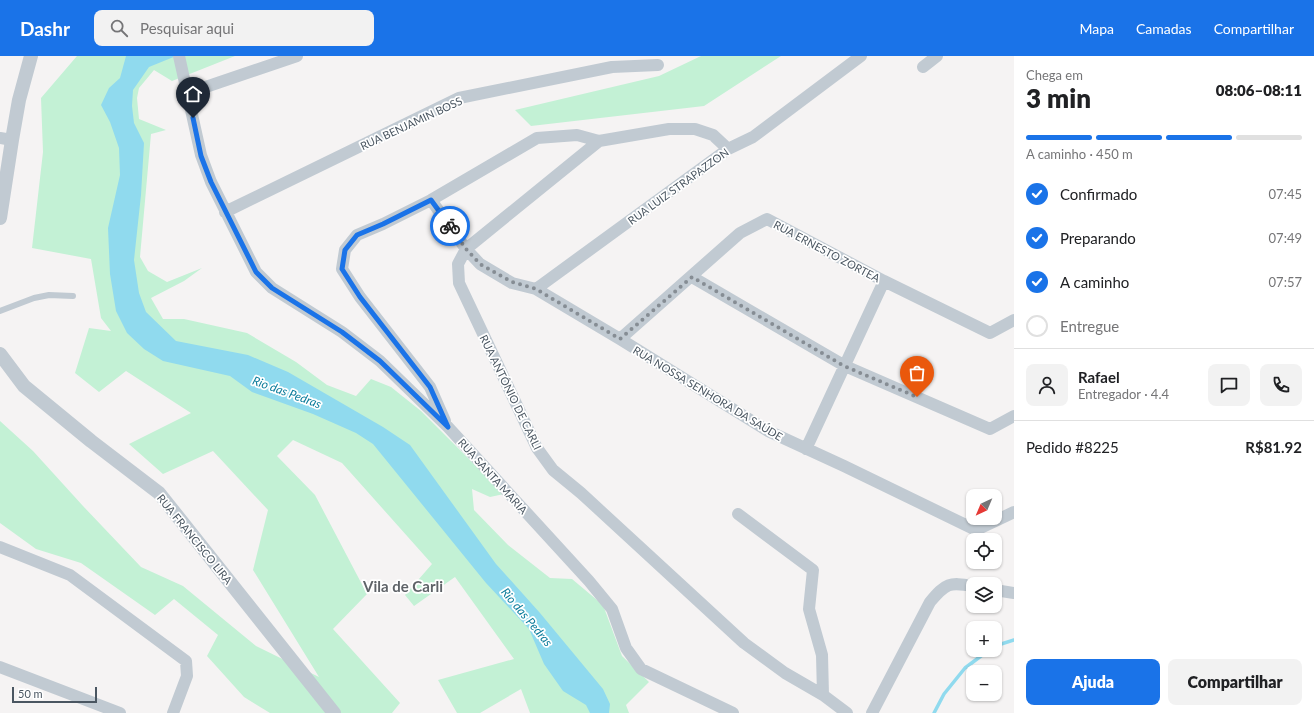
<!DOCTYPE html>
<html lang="pt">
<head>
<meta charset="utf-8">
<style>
  :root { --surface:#fff; --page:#f2f2f2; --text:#202124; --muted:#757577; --line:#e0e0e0; --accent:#1a73e8 }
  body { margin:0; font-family:Lato,sans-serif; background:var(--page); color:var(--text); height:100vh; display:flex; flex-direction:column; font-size:15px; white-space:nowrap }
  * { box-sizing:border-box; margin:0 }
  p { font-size:13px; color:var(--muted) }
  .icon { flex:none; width:22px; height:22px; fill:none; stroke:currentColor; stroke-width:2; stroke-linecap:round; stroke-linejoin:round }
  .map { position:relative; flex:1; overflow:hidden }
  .drawer { display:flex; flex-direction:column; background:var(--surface); width:300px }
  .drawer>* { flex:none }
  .needle { width:26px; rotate:224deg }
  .fabs { position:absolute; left:966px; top:433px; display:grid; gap:8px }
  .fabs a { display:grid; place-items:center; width:36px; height:36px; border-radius:8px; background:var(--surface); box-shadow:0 1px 3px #0004; font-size:20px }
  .scale { position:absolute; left:12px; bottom:10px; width:85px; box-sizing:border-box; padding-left:4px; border:2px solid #4a5661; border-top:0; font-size:11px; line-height:14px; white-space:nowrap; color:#4a5661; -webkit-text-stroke:3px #fff; paint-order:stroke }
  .pin { position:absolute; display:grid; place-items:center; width:34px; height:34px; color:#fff; margin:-41px -17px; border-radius:50% 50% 50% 0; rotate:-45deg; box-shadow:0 0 4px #0007 }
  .pin .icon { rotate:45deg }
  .courier { position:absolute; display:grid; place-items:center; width:40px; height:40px; margin:-20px; border:3px solid #1a73e8; border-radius:50%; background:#fff; color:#222; box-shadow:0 1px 5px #0007 }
  .summary em { font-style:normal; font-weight:800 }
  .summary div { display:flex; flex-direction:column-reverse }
  .summary { display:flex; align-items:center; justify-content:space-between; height:68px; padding:0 12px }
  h1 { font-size:26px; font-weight:800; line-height:30px }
  .bar { display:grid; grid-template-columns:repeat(4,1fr); gap:6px 4px; align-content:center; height:48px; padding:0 12px }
  .bar i { height:5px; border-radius:3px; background:var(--line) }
  .bar .active { background:var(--accent) }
  .bar p { grid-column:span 4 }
  .line { display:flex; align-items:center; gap:10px; padding:0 12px; border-top:1px solid var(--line) }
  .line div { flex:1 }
  .round { display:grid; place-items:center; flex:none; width:42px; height:42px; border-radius:8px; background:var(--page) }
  ol { padding:0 12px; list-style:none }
  li { display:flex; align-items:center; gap:12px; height:44px }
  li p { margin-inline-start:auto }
  li .icon { padding:4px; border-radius:50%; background:var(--accent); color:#fff; stroke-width:4 }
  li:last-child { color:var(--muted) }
  li i { width:22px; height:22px; border:2px solid var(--line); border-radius:50% }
  .cta { display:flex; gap:8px; margin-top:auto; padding:8px 12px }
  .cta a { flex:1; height:46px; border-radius:8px; background:var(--accent); color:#fff; font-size:16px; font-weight:800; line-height:46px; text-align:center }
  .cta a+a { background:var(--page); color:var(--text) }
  header { display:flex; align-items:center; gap:24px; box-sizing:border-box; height:56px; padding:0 20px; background:var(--accent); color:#fff }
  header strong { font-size:19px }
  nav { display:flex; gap:22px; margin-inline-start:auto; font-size:14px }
  .search { width:280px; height:36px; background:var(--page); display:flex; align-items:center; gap:10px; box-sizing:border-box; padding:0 14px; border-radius:8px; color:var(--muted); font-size:15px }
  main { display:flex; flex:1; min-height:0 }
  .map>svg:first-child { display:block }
  .green { fill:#c3f1d5 }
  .water { fill:#90daee }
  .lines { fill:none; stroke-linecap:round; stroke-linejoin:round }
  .stream { stroke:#90daee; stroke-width:3.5 }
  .service { stroke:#c1cad2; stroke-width:6 }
  .minor { stroke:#c1cad2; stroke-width:12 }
  .tertiary { stroke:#c1cad2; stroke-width:14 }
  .done { stroke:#868d94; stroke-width:4; stroke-dasharray:0 7.2 }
  .route { stroke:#1a73e8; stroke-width:5 }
  .labels { text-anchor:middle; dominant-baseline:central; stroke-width:3.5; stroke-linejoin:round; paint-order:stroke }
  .street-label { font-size:11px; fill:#4a5661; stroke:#fff }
  .water-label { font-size:12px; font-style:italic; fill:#0c7c9b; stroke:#fff }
  .district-label { font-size:15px; font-weight:bold; fill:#5f6368; stroke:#fff }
</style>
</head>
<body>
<header>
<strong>Dashr</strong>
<div class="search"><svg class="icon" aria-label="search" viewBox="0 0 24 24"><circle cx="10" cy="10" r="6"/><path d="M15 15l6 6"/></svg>Pesquisar aqui</div>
<nav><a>Mapa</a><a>Camadas</a><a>Compartilhar</a></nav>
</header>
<main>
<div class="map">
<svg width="1014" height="657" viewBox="0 0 1014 657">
  <rect width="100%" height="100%" fill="#f5f3f3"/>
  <path class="green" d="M 77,0 L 235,0 L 172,25 L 154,14 L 139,32 L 137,42 L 139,63 L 166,74 L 151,78 L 140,201 L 148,215 L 167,226 L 202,212 L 184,225 L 151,242 L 163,263 L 184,263 L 247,277 L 296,306 L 327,329 L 356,340 L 371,323 L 391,331 L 421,355 L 504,438 L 490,441 L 472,433 L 474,454 L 508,489 L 550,522 L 572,523 L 603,549 L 622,600 L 649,626 L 626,649 L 629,657 L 530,657 L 521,633 L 480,657 L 457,657 L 438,624 L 514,603 L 455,521 L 414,550 L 405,539 L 432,508 L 342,407 L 293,384 L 277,400 L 315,439 L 367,538 L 333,573 L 400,647 L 392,657 L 270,657 L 244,641 L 207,600 L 218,579 L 174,543 L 155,559 L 81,507 L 36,493 L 0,467 L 0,365 L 33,395 L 83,450 L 141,511 L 183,530 L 256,590 L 319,621 L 253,514 L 268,454 L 213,395 L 163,418 L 129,388 L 191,357 L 126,315 L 99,336 L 75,317 L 89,272 L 111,275 L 101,262 L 91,203 L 32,192 L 43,96 L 41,42 Z
    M 701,0 L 781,0 L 704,50 L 531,70 L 515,54 L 659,20 Z"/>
  <path class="water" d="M 126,0 L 176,0 L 149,11 L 133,34 L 132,50 L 134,67 L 144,87 L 141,139 L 134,204 L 139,237 L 146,256 L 176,285 L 248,299 L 288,316 L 383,371 L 410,389 L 496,508 L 540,557 L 603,633 L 610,648 L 609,657 L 590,657 L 586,649 L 563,635 L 544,608 L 529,573 L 486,527 L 373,388 L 356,377 L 313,358 L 252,336 L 230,320 L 163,305 L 144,293 L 127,277 L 116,255 L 110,218 L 108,172 L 120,119 L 119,92 L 110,66 L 101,49 L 109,32 L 120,22 Z"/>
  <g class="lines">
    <path class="stream" d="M 995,590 L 1014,584
      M 934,657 L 944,638 L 965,612 L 989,594"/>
    <path class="service" d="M 0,255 L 34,242 L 49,239 L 73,240"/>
    <path class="minor" d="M 179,0 L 201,99 L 211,126 L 256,216 L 272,232 L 342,276 L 380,305 L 448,371 L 589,525 L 612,553 L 626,592 L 641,613 L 733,657
      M 923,11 L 937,0
      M 188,37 L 297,0
      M 0,82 L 12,84
      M 599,85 L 466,193 L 458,208 L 459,227 L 537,392 L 553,414 L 581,437 L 744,587 L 785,617 L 823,639 L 847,657
      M 431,144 L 466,193 L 480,208 L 512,227 L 536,233 L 620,283 L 768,375 L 844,410 L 976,474 L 1014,456
      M 225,156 L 459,42 L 612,11 L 658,9
      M 692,221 L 845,310 L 990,373 L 1014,360
      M 536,233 L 728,93 L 753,81 L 861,0
      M 620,283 L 740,177 L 767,163 L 884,225 L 990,277 L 1014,264
      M 445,365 L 430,331 L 360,241 L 342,213 L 345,194 L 357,179 L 383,168 L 431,144 L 537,82 L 577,79 L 599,85 L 669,73 L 695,73 L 713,79 L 728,93
      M 806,393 L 884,225
      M 738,458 L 813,514 L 809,553 L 822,599 L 823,639
      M 0,491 L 70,519 L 186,605 L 187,620 L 173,657
      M 995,534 L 1014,537
      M 0,611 L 120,657
      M 872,657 L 930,546 C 946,527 949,526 973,530"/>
    <path class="tertiary" d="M 0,162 L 12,84 L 19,44 L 31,0
      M 0,298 L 24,330 L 91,385 L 159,437 L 334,657"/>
  </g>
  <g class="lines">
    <path class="done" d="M 450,170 L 466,193 L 480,208 L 512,226 L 536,233 L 620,283 L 692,221 L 844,310 L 917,341"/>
    <path class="route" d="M 193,62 L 201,100 L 211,126 L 256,216 L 272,232 L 342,276 L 380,305 L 448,371 L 430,331 L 360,241 L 342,213 L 345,194 L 357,179 L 383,168 L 431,144 L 450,170"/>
  </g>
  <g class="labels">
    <g class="street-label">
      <text transform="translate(411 67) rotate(-25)">RUA BENJAMIN BOSS</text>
      <text transform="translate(678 130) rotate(-36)">RUA LUIZ STRAPAZZON</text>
      <text transform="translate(827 195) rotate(28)">RUA ERNESTO ZORTEA</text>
      <text transform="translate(511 336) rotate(64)">RUA ANTÔNIO DE CARLI</text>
      <text transform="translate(708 337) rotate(31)">RUA NOSSA SENHORA DA SAÚDE</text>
      <text transform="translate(493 420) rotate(48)">RUA SANTA MARIA</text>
      <text transform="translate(195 483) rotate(51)">RUA FRANCISCO LIRA</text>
    </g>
    <g class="water-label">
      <text transform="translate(287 336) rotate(20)">Rio das Pedras</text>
      <text transform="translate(527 561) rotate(50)">Rio das Pedras</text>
    </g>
    <g class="district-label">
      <text x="403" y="530">Vila de Carli</text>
    </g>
  </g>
</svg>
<div class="fabs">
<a><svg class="needle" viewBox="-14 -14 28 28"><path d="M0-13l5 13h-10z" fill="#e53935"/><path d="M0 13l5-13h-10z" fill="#757577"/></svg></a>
<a><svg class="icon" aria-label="locate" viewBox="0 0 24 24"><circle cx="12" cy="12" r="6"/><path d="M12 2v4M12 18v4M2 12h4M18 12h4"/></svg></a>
<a><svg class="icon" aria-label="layers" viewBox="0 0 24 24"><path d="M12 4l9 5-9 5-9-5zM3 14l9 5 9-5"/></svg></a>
<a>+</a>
<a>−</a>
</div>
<div class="scale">50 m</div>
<div class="pin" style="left:917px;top:341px;background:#ea580c"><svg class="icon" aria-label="bag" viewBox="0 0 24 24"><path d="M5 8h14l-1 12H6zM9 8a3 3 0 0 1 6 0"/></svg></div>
<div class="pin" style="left:193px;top:62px;background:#1f2937"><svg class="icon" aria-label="home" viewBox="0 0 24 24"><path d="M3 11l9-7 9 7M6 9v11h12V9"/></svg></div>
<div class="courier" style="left:450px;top:170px"><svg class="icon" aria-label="bike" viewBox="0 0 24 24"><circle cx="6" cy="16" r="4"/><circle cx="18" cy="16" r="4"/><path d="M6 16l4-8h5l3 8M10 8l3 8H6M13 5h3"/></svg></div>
</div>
<section class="drawer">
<div class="summary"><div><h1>3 min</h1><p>Chega em</p></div><em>08:06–08:11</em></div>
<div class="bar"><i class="active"></i><i class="active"></i><i class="active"></i><i></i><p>A caminho · 450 m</p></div>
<ol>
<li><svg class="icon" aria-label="check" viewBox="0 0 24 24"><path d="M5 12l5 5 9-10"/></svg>Confirmado<p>07:45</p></li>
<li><svg class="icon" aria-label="check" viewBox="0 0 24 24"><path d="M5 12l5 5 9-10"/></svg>Preparando<p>07:49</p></li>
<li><svg class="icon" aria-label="check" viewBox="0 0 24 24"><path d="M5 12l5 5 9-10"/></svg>A caminho<p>07:57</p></li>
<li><i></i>Entregue</li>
</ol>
<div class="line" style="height:72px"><a class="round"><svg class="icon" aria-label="person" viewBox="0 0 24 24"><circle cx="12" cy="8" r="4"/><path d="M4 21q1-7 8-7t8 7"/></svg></a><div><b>Rafael</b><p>Entregador · 4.4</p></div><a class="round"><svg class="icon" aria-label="chat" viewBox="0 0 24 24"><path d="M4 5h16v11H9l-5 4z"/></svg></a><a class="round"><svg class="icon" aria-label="phone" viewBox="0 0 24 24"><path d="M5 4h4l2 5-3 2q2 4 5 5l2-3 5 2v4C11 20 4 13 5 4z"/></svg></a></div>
<div class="line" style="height:52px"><div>Pedido #8225</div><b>R$81.92</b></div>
<div class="cta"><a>Ajuda</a><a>Compartilhar</a></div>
</section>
</main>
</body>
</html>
